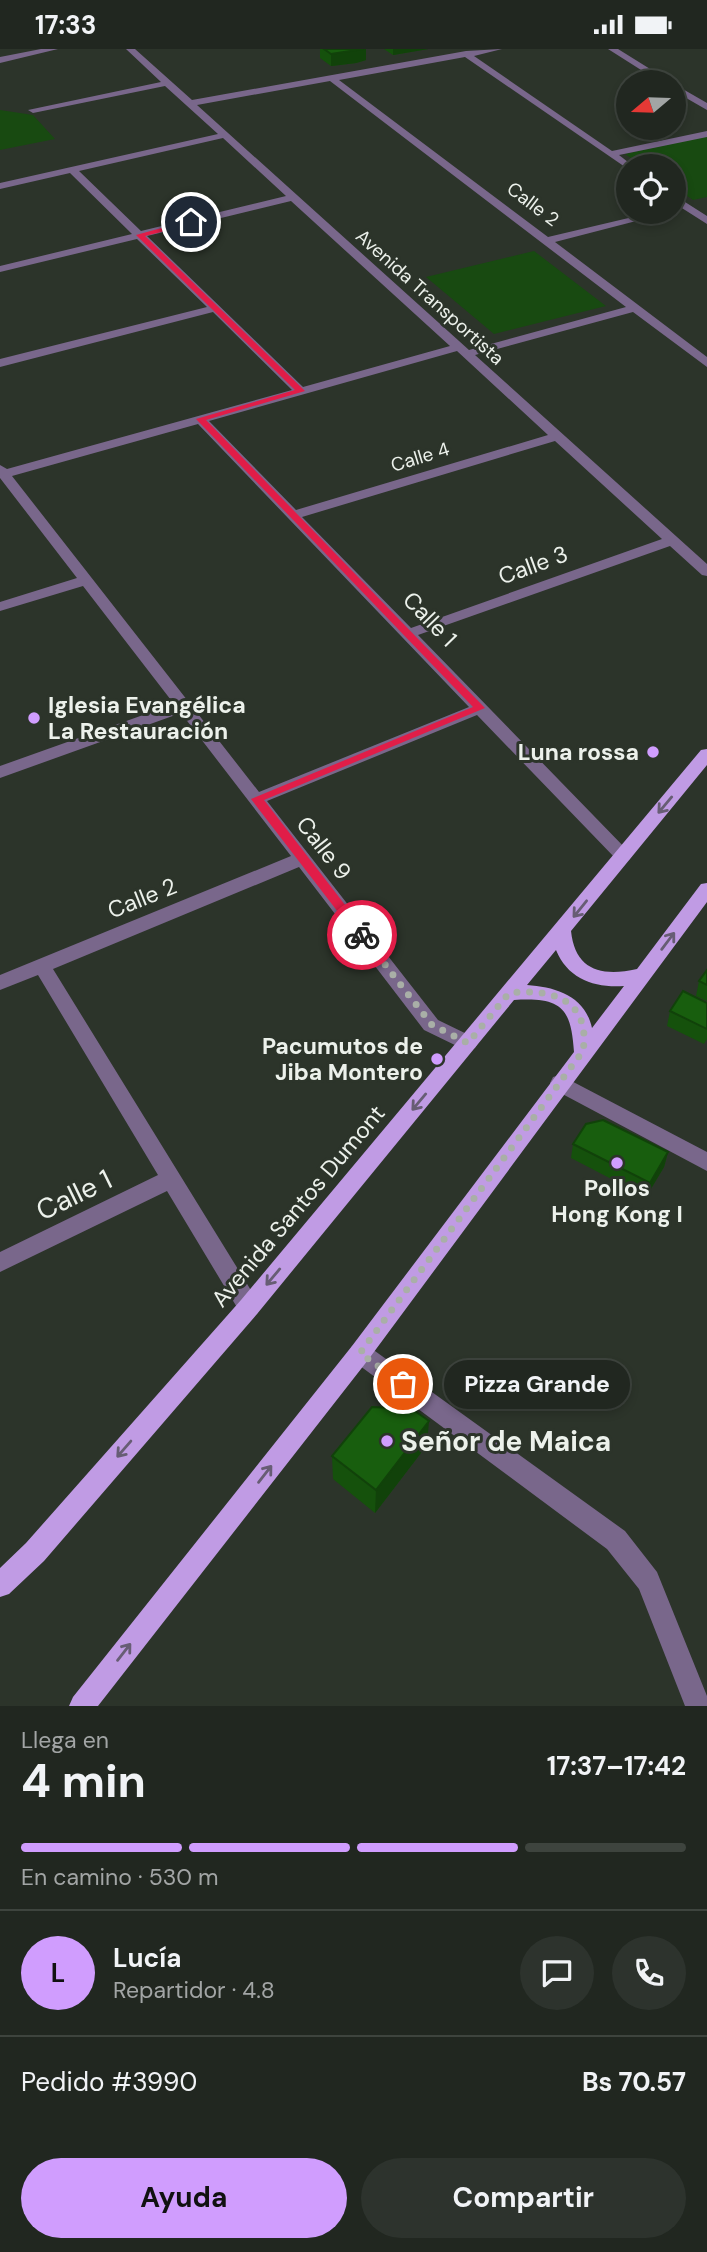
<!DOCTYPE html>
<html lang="es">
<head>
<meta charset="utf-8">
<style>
  :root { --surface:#212720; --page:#2d332d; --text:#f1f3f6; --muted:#a2a5a5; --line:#3e443e; --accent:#d09dfe }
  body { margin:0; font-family:"DM Sans",sans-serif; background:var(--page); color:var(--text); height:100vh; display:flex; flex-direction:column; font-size:26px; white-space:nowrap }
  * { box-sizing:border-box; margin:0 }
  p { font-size:23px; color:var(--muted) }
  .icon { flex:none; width:38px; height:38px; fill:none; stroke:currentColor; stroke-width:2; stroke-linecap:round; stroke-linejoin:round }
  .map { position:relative; height:1657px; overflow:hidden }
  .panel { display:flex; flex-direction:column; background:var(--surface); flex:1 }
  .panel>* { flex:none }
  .needle { width:46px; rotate:251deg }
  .buttons { position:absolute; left:616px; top:21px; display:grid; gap:14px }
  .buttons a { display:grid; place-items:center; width:70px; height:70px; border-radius:50%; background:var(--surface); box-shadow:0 4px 10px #0003,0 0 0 2px var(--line); font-size:35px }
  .pin { position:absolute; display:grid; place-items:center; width:60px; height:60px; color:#fff; margin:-30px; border:4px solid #fff; border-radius:50%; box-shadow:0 2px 7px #0007 }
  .courier { position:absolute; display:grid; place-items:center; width:70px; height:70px; margin:-35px; border:5px solid #e11d48; border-radius:50%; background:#fff; color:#222; box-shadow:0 2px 9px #0007 }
  .bubble { position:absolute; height:49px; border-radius:24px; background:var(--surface); box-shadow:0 4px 10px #0003,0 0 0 2px var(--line); font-size:23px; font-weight:700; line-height:49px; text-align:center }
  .head em { font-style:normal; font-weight:700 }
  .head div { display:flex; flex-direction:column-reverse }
  .head { display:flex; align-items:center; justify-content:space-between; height:119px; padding:0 21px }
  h1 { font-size:46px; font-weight:700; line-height:52px }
  .bar { display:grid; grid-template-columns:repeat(4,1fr); gap:10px 7px; align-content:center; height:84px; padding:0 21px }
  .bar i { height:9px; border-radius:5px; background:var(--line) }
  .bar .current { background:var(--accent) }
  .bar p { grid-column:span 4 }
  .line { display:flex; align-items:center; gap:18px; padding:0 21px; border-top:2px solid var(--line) }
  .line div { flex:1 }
  .round { display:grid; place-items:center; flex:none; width:74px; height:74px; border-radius:37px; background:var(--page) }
  .primary-button { display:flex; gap:14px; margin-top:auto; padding:14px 21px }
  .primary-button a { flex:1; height:80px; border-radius:42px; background:var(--accent); color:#111; font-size:28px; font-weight:700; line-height:80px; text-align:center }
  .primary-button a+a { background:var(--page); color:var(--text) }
  .status { display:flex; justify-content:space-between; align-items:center; height:49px; padding:0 35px; background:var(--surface); direction:ltr }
  .status svg { height:19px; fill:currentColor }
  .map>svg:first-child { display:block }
  .green { fill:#184a11 }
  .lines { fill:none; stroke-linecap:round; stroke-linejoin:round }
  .minor { fill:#79678b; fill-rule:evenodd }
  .major { fill:#c09be4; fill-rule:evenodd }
  .wall { fill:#15510c }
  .shaded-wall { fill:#11420a }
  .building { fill:#185e0e; stroke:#11420a; stroke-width:2 }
  .oneway { stroke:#675d74 }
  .route { fill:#e11d48 }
  .done { stroke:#a9afa7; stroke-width:7; stroke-dasharray:0 12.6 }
  .poi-dot { fill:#d09dfe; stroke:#2c342a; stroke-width:2.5 }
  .labels { text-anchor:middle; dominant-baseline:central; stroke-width:6; stroke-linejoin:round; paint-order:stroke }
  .far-street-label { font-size:19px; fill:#ecf1eb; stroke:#2c342a }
  .street-label { font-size:23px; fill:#ecf1eb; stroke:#2c342a }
  .poi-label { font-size:23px; font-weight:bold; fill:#ecf1eb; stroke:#2c342a; text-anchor:end }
  .near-street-label { font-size:28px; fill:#ecf1eb; stroke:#2c342a }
  .near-poi-label { font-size:28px; font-weight:bold; fill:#ecf1eb; stroke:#2c342a; text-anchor:start }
</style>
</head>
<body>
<div class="status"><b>17:33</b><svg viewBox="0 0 49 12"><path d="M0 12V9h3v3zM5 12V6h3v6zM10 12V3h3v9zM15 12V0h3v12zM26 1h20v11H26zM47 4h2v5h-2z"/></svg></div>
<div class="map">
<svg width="707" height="1657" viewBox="0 0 707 1657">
  <rect width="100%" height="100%" fill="#2c342a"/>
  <path class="green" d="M 0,61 L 33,66 L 55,90 L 0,101 Z
    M 707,87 L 707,148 L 693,151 L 674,138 L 674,117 L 643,117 L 625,105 Z
    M 534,202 L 606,257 L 494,285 L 426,228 Z"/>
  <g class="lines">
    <path class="minor" d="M 41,0 L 58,0 L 0,14 L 0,8 Z
      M 126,0 L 135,0 L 192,51 L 466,2 L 502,0 L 474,7 L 612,102 L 707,82 L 707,88 L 619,106 L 633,117 L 628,117 L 628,120 L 465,8 L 339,31 L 548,188 L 654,163 L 671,163 L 555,193 L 707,308 L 707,318 L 633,263 L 475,306 L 707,515 L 707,527 L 702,526 L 670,497 L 418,586 L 629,803 L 632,807 L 629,811 L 617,811 L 477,666 L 267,752 L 438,971 L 475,989 L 478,994 L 475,999 L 468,1002 L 461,999 L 424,981 L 299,818 L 53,920 L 257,1251 L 260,1258 L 257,1265 L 249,1268 L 241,1265 L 167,1142 L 0,1223 L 0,1203 L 158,1126 L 38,926 L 0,941 L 0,926 L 291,807 L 181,664 L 0,729 L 0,717 L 174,655 L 83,537 L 0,562 L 0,553 L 77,529 L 0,429 L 0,416 L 7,420 L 292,341 L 213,263 L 0,318 L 0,310 L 207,258 L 137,190 L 0,223 L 0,217 L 132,185 L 70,124 L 0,140 L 0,134 L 218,85 L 165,37 L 33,64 L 28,61 L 161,33 ZM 330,32 L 626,258 L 469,301 L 197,56 ZM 223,89 L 286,147 L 141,182 L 79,122 ZM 291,152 L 450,297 L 303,338 L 147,187 ZM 457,302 L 548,386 L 296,461 L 209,372 ZM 198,375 L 469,658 L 259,743 L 12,427 ZM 555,392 L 662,490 L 411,579 L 302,468 Z
      M 608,0 L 618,0 L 671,33 L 660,33 Z
      M 674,35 L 707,54 L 707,61 L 674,42 Z
      M 674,146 L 707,167 L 707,175 L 674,154 Z
      M 560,1026 L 707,1103 L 707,1122 L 553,1040 L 550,1034 L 553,1028 Z
      M 360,1294 L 368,1297 L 625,1482 L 657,1523 L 707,1647 L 707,1657 L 685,1657 L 639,1540 L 607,1500 L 352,1311 L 349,1304 L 352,1297 Z"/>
    <path class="major" d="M 707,700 L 707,716 L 571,882 C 575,921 601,928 637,920 L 701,835 L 707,834 L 707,853 L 368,1311 L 98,1657 L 69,1657 L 73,1648 L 352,1297 L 574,1003 C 571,959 562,948 514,951 L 257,1265 L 44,1512 L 9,1545 L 0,1548 L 0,1519 L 26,1494 L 241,1251 L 701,701 ZM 556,901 C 568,930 594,939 624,937 L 592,979 C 585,947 556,938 527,936 Z"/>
  </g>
  <path class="wall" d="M 320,0 L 366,0 L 366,11 L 356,14 L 331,17 L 320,9 Z
    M 384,0 L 428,0 L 393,6 Z
    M 707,921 L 707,952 L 696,947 L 699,932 Z
    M 707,954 L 707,990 L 704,995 L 667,977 L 670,962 Z
    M 573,1095 L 668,1103 L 664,1118 L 646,1148 L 571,1109 Z
    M 427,1396 L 375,1464 L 333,1430 L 332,1407 Z"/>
  <path class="shaded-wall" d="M 363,0 L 366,0 L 366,11 L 356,14 L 331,17 L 331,5 Z
    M 393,0 L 428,0 L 393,6 Z
    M 668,1103 L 664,1118 L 646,1148 L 650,1134 Z
    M 429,1372 L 427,1396 L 375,1464 L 376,1441 Z"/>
  <path class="building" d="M 324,0 L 363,0 L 331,5 Z
    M 707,921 L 707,936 L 699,932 Z
    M 683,942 L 707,954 L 707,980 L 670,962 Z
    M 603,1071 L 668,1103 L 650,1134 L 573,1095 L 586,1075 Z
    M 372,1358 L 412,1360 L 429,1372 L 376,1441 L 332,1407 Z"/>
  <defs><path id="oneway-shaft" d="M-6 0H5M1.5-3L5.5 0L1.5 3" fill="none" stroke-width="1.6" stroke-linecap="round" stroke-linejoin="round" transform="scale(1.75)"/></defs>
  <g class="oneway">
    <use href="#oneway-shaft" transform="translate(665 756) rotate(130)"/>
    <use href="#oneway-shaft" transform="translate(580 860) rotate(129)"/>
    <use href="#oneway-shaft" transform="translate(668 892) rotate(-53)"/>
    <use href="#oneway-shaft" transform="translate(419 1053) rotate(130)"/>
    <use href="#oneway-shaft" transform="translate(273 1228) rotate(130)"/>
    <use href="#oneway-shaft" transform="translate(124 1400) rotate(131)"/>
    <use href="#oneway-shaft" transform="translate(265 1425) rotate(-52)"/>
    <use href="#oneway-shaft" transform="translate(124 1603) rotate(-52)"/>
  </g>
  <path class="route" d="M 191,171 L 193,175 L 145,187 L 305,342 L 206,371 L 485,659 L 264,751 L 366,883 L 368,886 L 362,890 L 358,889 L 251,750 L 473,658 L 196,370 L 295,341 L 136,186 Z"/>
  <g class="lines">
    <path class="done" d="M 362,886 L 432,976 L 468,994 L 509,944 C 552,939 591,951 583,1002 L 360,1304 L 403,1335"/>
  </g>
  <g class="poi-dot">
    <circle cx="34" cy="669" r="7"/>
    <circle cx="653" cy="703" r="7"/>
    <circle cx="437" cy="1010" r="7"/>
    <circle cx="617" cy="1114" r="7"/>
    <circle cx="387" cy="1392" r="7"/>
  </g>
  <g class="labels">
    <g class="far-street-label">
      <text transform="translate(533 155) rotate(37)">Calle 2</text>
      <text transform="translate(430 248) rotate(42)">Avenida Transportista</text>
      <text transform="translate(420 408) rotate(-17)">Calle 4</text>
    </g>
    <g class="street-label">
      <text transform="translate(533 516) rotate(-20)">Calle 3</text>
      <text transform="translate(430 570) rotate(46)">Calle 1</text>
      <text transform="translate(324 799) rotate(52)">Calle 9</text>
      <text transform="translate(142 849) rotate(-22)">Calle 2</text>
      <text transform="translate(298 1157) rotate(-50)">Avenida Santos Dumont</text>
    </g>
    <g class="poi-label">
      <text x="48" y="656" text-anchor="start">Iglesia Evangélica<tspan x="48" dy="26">La Restauración</tspan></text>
      <text x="639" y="703">Luna rossa</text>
      <text x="423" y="997">Pacumutos de<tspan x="423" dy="26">Jiba Montero</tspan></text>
      <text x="617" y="1139" text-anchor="middle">Pollos<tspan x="617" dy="26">Hong Kong I</tspan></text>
    </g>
    <g class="near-street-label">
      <text transform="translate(74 1146) rotate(-26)">Calle 1</text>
    </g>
    <g class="near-poi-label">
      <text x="401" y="1392">Señor de Maica</text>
    </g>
  </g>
</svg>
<div class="buttons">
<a><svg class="needle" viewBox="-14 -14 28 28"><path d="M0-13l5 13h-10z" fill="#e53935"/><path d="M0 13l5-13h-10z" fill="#a2a5a5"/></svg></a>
<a><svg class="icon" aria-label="locate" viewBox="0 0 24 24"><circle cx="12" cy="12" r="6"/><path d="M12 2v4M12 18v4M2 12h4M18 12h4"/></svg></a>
</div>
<div class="pin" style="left:403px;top:1335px;background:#ea580c"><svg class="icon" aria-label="bag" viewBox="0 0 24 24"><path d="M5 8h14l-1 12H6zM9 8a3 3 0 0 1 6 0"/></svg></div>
<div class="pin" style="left:191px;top:173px;background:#1f2937"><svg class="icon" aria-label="home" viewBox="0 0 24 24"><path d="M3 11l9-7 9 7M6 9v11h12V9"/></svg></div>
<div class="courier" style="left:362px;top:886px"><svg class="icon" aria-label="bike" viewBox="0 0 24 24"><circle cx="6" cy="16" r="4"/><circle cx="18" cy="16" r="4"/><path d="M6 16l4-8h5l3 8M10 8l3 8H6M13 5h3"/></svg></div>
<div class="bubble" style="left:444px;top:1311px;width:186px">Pizza Grande</div>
</div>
<section class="panel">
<div class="head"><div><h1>4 min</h1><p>Llega en</p></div><em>17:37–17:42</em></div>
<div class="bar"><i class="current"></i><i class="current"></i><i class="current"></i><i></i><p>En camino · 530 m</p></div>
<div class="line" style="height:126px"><b class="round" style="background:var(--accent);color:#111">L</b><div><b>Lucía</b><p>Repartidor · 4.8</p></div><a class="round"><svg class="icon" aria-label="chat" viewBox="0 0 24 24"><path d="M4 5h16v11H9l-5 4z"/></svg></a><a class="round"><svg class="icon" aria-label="phone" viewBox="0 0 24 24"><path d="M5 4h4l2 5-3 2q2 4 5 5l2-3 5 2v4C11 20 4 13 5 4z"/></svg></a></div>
<div class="line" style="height:91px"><div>Pedido #3990</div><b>Bs 70.57</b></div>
<div class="primary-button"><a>Ayuda</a><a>Compartir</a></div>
</section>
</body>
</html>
